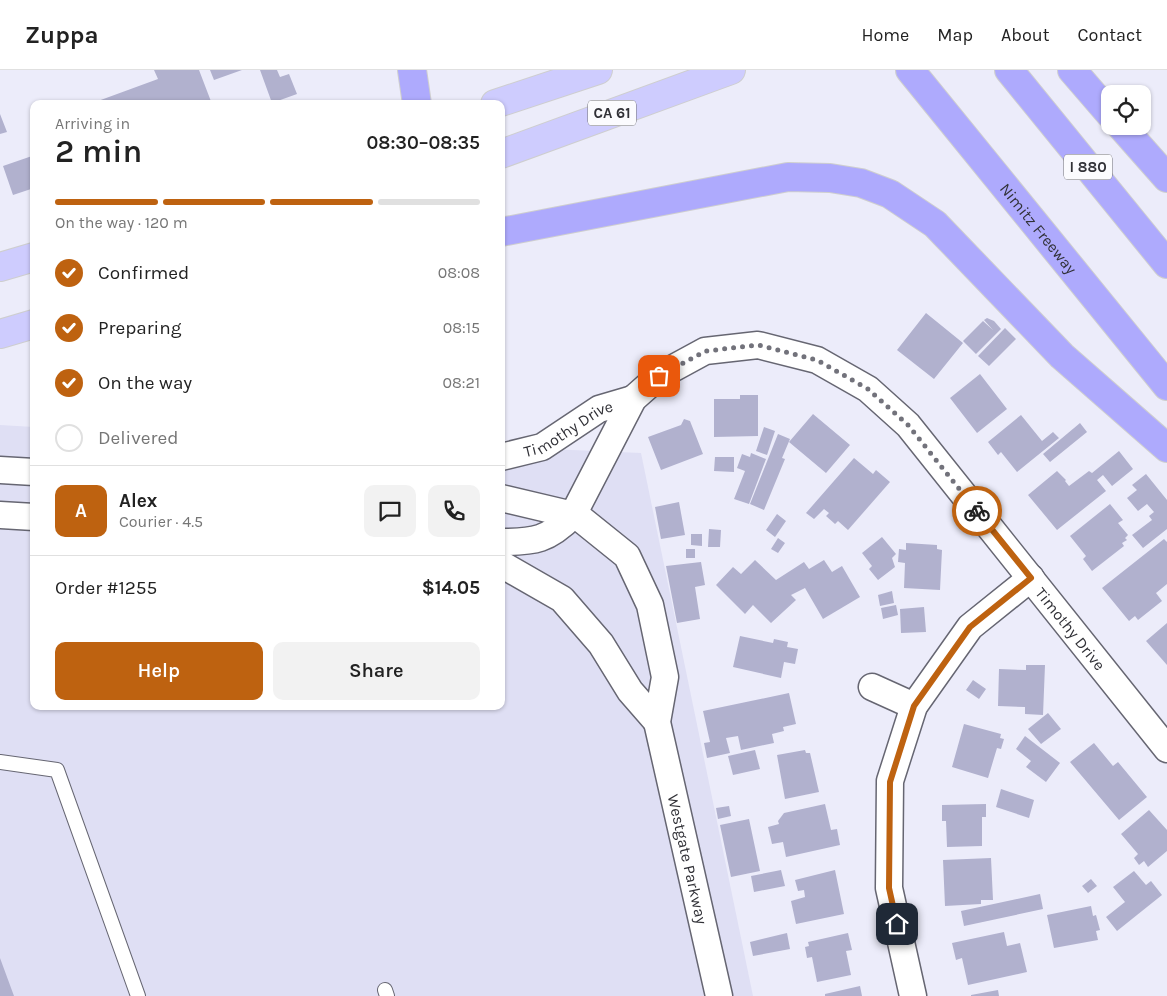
<!DOCTYPE html>
<html lang="en">
<head>
<meta charset="utf-8">
<style>
  :root { --surface:#fff; --page:#f2f2f2; --text:#222; --muted:#767676; --line:#e0e0e0; --accent:#be6210 }
  body { margin:0; font-family:Karla,sans-serif; background:var(--page); color:var(--text); height:100vh; display:flex; flex-direction:column; font-size:19px; white-space:nowrap }
  * { box-sizing:border-box; margin:0 }
  p { font-size:16px; color:var(--muted) }
  .icon { flex:none; width:28px; height:28px; fill:none; stroke:currentColor; stroke-width:2; stroke-linecap:round; stroke-linejoin:round }
  .map { position:relative; flex:1; overflow:hidden }
  .sheet { position:absolute; left:30px; top:30px; width:475px; height:610px; display:flex; flex-direction:column; background:var(--surface); border-radius:10px; box-shadow:0 1px 4px #0004 }
  .sheet>* { flex:none }
  .tools { position:absolute; left:1101px; top:15px; display:grid; gap:10px }
  .tools a { display:grid; place-items:center; width:50px; height:50px; border-radius:10px; background:var(--surface); box-shadow:0 1px 4px #0004; font-size:25px }
  .pin { position:absolute; display:grid; place-items:center; width:42px; height:42px; color:#fff; margin:-21px; border-radius:10px; box-shadow:0 2px 8px #0006 }
  .courier { position:absolute; display:grid; place-items:center; width:50px; height:50px; margin:-25px; border:4px solid #be6210; border-radius:50%; background:#fff; color:#222; box-shadow:0 1px 6px #0007 }
  .summary em { font-style:normal; font-weight:600 }
  .summary div { display:flex; flex-direction:column-reverse }
  .summary { display:flex; align-items:center; justify-content:space-between; height:85px; padding:0 25px }
  h1 { font-size:32px; font-weight:600; line-height:38px }
  .bar { display:grid; grid-template-columns:repeat(4,1fr); gap:8px 5px; align-content:center; height:60px; padding:0 25px }
  .bar i { height:6px; border-radius:4px; background:var(--line) }
  .bar .active { background:var(--accent) }
  .bar p { grid-column:span 4 }
  .line { display:flex; align-items:center; gap:12px; padding:0 25px; border-top:1px solid var(--line) }
  .line div { flex:1 }
  .round { display:grid; place-items:center; flex:none; width:52px; height:52px; border-radius:10px; background:var(--page) }
  ol { padding:0 25px; list-style:none }
  li { display:flex; align-items:center; gap:15px; height:55px }
  li p { margin-inline-start:auto }
  li .icon { padding:5px; border-radius:50%; background:var(--accent); color:#fff; stroke-width:4 }
  li:last-child { color:var(--muted) }
  li i { width:28px; height:28px; border:2px solid var(--line); border-radius:50% }
  .cta { display:flex; gap:10px; margin-top:auto; padding:10px 25px }
  .cta a { flex:1; height:58px; border-radius:10px; background:var(--accent); color:#fff; font-size:20px; font-weight:600; line-height:58px; text-align:center }
  .cta a+a { background:var(--page); color:var(--text) }
  header { display:flex; align-items:center; gap:30px; box-sizing:border-box; height:70px; padding:0 25px; background:var(--surface); border-bottom:1px solid var(--line) }
  header strong { font-size:24px }
  nav { display:flex; gap:28px; margin-inline-start:auto; font-size:18px }
  .map>svg:first-child { display:block }
  .built { fill:#dfdff4 }
  .building { fill:#b1b1ce }
  .lines { fill:none; stroke-linecap:round; stroke-linejoin:round }
  .service-casing { stroke:#666672; stroke-width:16 }
  .minor-casing { stroke:#666672; stroke-width:29 }
  .primary-casing { stroke:#cececf; stroke-width:30 }
  .motorway-casing { stroke:#cececf; stroke-width:30 }
  .service { stroke:#fff; stroke-width:14 }
  .minor { stroke:#fff; stroke-width:26 }
  .primary { stroke:#ceccfe; stroke-width:28 }
  .motorway { stroke:#aeaafd; stroke-width:28 }
  .done { stroke:#72727b; stroke-width:5; stroke-dasharray:0 9 }
  .route { stroke:#be6210; stroke-width:6 }
  .labels { text-anchor:middle; dominant-baseline:central; stroke-width:5; stroke-linejoin:round; paint-order:stroke }
  .shield { fill:#fbfbfe; stroke:#6e6e73; stroke-width:1 }
  .shield-label { font-size:15px; font-weight:bold; fill:#313137 }
  .street-label { font-size:16px; fill:#313137; stroke:#fbfbfe }
</style>
</head>
<body>
<header>
<strong>Zuppa</strong>
<nav><a>Home</a><a>Map</a><a>About</a><a>Contact</a></nav>
</header>
<div class="map">
<svg width="1167" height="926" viewBox="0 0 1167 926">
  <rect width="100%" height="100%" fill="#ececfa"/>
  <path class="built" d="M 0,355 L 34,357 L 34,636 L 501,636 L 501,377 L 641,383 L 753,926 L 0,926 Z"/>
  <path class="building" d="M 154,0 L 199,0 L 212,34 L 98,34 L 98,31 L 158,9 Z
    M 210,0 L 242,0 L 214,10 Z
    M 260,0 L 277,0 L 280,7 L 289,4 L 297,24 L 272,33 Z
    M 0,44 L 7,62 L 0,64 Z
    M 32,86 L 34,118 L 13,125 L 3,96 Z
    M 926,243 L 963,273 L 934,309 L 897,280 Z
    M 987,248 L 994,251 L 1001,259 L 976,284 L 963,271 L 983,251 L 993,260 L 984,250 Z
    M 1005,258 L 1016,269 L 989,296 L 978,286 Z
    M 980,304 L 1007,339 L 977,363 L 950,328 Z
    M 740,325 L 758,325 L 758,366 L 714,367 L 714,329 L 740,329 Z
    M 813,344 L 850,375 L 826,403 L 789,372 Z
    M 1021,345 L 1042,371 L 1053,362 L 1059,368 L 1017,402 L 1001,382 L 998,385 L 988,372 Z
    M 684,349 L 690,351 L 703,384 L 661,400 L 648,367 L 681,355 Z
    M 1080,353 L 1087,362 L 1050,392 L 1043,384 Z
    M 764,357 L 775,361 L 767,385 L 756,381 Z
    M 778,364 L 790,369 L 782,388 L 785,389 L 764,440 L 750,434 Z
    M 1119,381 L 1133,399 L 1112,416 L 1103,405 L 1097,410 L 1106,421 L 1057,460 L 1028,425 L 1057,401 L 1066,410 L 1065,411 L 1069,416 L 1089,401 L 1092,403 Z
    M 751,383 L 766,389 L 749,434 L 734,429 L 745,401 L 737,398 L 742,384 L 750,387 Z
    M 715,387 L 734,387 L 734,402 L 714,401 Z
    M 854,388 L 873,404 L 876,400 L 890,412 L 848,460 L 838,451 L 835,454 L 826,446 L 829,443 L 824,439 L 814,449 L 806,443 Z
    M 1146,404 L 1167,430 L 1167,459 L 1143,478 L 1132,465 L 1152,450 L 1149,446 L 1154,442 L 1147,434 L 1138,441 L 1127,428 L 1137,420 L 1132,415 Z
    M 679,432 L 685,465 L 661,469 L 655,437 Z
    M 1110,434 L 1123,450 L 1118,453 L 1128,465 L 1125,468 L 1127,470 L 1122,473 L 1124,476 L 1092,501 L 1083,489 L 1086,486 L 1070,466 Z
    M 777,444 L 786,451 L 775,467 L 766,460 Z
    M 709,459 L 721,460 L 720,477 L 708,477 Z
    M 691,464 L 702,464 L 702,476 L 691,475 Z
    M 882,467 L 896,484 L 892,488 L 895,497 L 878,510 L 869,499 L 872,496 L 862,483 Z
    M 778,468 L 785,473 L 778,483 L 771,479 Z
    M 1164,469 L 1167,472 L 1167,514 L 1156,523 L 1162,531 L 1138,550 L 1135,546 L 1129,551 L 1102,518 Z
    M 906,473 L 937,475 L 937,479 L 942,480 L 940,520 L 904,518 L 905,493 L 898,492 L 899,479 L 906,480 Z
    M 686,479 L 695,479 L 695,488 L 686,488 Z
    M 755,490 L 776,510 L 804,492 L 809,499 L 824,490 L 832,502 L 842,496 L 860,527 L 823,549 L 805,518 L 791,525 L 796,530 L 771,553 L 753,535 L 745,544 L 716,515 L 733,497 L 741,504 Z
    M 701,492 L 705,515 L 695,517 L 700,549 L 677,553 L 666,496 Z
    M 892,521 L 894,533 L 880,536 L 878,525 Z
    M 896,535 L 898,545 L 883,549 L 881,538 Z
    M 924,537 L 926,562 L 901,563 L 900,539 Z
    M 1167,553 L 1167,595 L 1146,571 Z
    M 740,566 L 773,573 L 774,569 L 788,572 L 787,577 L 798,579 L 795,594 L 784,592 L 781,608 L 733,597 Z
    M 1026,595 L 1045,595 L 1043,645 L 1025,644 L 1025,637 L 998,636 L 999,599 L 1026,600 Z
    M 973,610 L 986,619 L 979,629 L 966,620 Z
    M 789,623 L 796,654 L 783,657 L 784,661 L 772,664 L 774,673 L 741,680 L 738,666 L 726,668 L 730,683 L 707,688 L 704,673 L 710,672 L 703,641 Z
    M 1048,643 L 1061,659 L 1041,674 L 1028,659 Z
    M 964,654 L 1001,664 L 1000,668 L 1004,669 L 1001,679 L 997,678 L 988,708 L 952,697 Z
    M 1025,666 L 1060,693 L 1046,712 L 1026,697 L 1031,691 L 1016,679 Z
    M 1094,673 L 1113,696 L 1118,692 L 1147,727 L 1119,750 L 1070,692 Z
    M 755,680 L 760,699 L 733,705 L 728,686 Z
    M 805,680 L 806,683 L 810,683 L 819,722 L 785,729 L 777,685 Z
    M 1001,719 L 1034,730 L 1029,748 L 996,737 Z
    M 825,734 L 831,760 L 837,759 L 840,775 L 786,787 L 783,772 L 772,774 L 768,757 L 779,754 L 778,751 L 784,743 Z
    M 986,734 L 986,747 L 982,747 L 982,776 L 947,777 L 946,751 L 942,751 L 942,735 Z
    M 729,736 L 731,746 L 718,749 L 716,738 Z
    M 1149,740 L 1167,760 L 1167,781 L 1148,797 L 1144,791 L 1139,795 L 1134,788 L 1138,784 L 1121,764 Z
    M 749,749 L 760,801 L 731,807 L 720,755 Z
    M 991,788 L 993,830 L 981,830 L 981,834 L 945,836 L 943,790 Z
    M 781,800 L 785,816 L 754,822 L 751,806 Z
    M 835,800 L 844,844 L 796,854 L 791,831 L 805,827 L 804,820 L 798,821 L 795,810 Z
    M 1134,801 L 1146,815 L 1151,811 L 1162,825 L 1117,861 L 1106,847 L 1125,832 L 1113,817 Z
    M 1091,809 L 1097,816 L 1088,823 L 1082,816 Z
    M 1040,824 L 1043,839 L 964,856 L 961,841 Z
    M 1091,836 L 1093,846 L 1096,845 L 1100,860 L 1096,861 L 1098,870 L 1054,878 L 1047,845 Z
    M 1004,862 L 1007,876 L 1020,873 L 1027,902 L 968,915 L 962,888 L 956,890 L 952,873 Z
    M 787,863 L 790,879 L 753,886 L 750,872 Z
    M 848,863 L 852,880 L 846,881 L 851,905 L 817,912 L 812,887 L 807,888 L 805,877 L 809,876 L 808,872 Z
    M 0,888 L 14,926 L 0,926 Z
    M 860,916 L 862,926 L 825,926 L 825,924 Z
    M 998,920 L 999,926 L 971,926 L 971,925 Z"/>
  <g class="lines">
    <g class="service-casing">
      <path id="service" d="M 0,692 L 57,700 L 138,926
        M 385,920 L 387,926"/>
    </g>
    <g class="minor-casing">
      <g id="minor">
        <path id="s1" d="M 501,387 L 542,377 L 599,339 L 633,329"/>
        <path d="M 0,400 L 34,402"/>
        <path id="s2" d="M 501,428 L 573,445 L 581,449 L 627,486 L 650,535 L 665,607 L 657,652 L 719,926"/>
        <path d="M 0,445 L 34,447"/>
        <path id="s3" d="M 501,472 C 535,472 548,470 573,445 L 633,329 L 659,306 L 705,281 L 758,275 L 817,290 L 868,319 L 908,355 L 1167,679"/>
        <path d="M 501,494 L 562,529 L 601,574 L 630,621 L 657,652"/>
        <path d="M 872,617 L 914,636"/>
        <path d="M 913,926 L 889,818 L 890,711 L 914,636 L 970,557 L 1031,508"/>
      </g>
    </g>
    <g class="primary-casing">
      <path id="primary" d="M 495,34 L 598,0
        M 501,84 L 731,0
        M 0,197 L 34,187
        M 0,264 L 34,254"/>
    </g>
    <g class="motorway-casing">
      <g id="motorway">
        <path d="M 412,0 L 417,34"/>
        <path id="s4" d="M 910,0 L 1167,316"/>
        <path d="M 1009,0 L 1167,194"/>
        <path d="M 1072,0 L 1110,44"/>
        <path d="M 1121,56 L 1167,108"/>
        <path d="M 501,162 L 788,107 L 830,108 L 861,113 L 890,124 L 935,154 L 1062,286 L 1167,378"/>
      </g>
    </g>
    <use href="#service" class="service"/>
    <use href="#minor" class="minor"/>
    <use href="#primary" class="primary"/>
    <use href="#motorway" class="motorway"/>
  </g>
  <g class="lines">
    <path class="done" d="M 659,306 L 706,281 L 758,275 L 817,290 L 868,319 L 908,355 L 977,441"/>
    <path class="route" d="M 897,854 L 889,818 L 890,712 L 914,636 L 970,557 L 1031,508 L 977,441"/>
  </g>
  <g class="labels">
    <g class="shield">
      <rect x="588" y="30.5" width="48" height="25" rx="4"/>
      <rect x="1064" y="84.5" width="48" height="25" rx="4"/>
    </g>
    <g class="shield-label">
      <text x="612" y="43">CA 61</text>
      <text x="1088" y="97">I 880</text>
    </g>
    <g class="street-label">
      <text stroke="none"><textPath href="#s4" startOffset="204">Nimitz Freeway</textPath></text>
      <text stroke="none"><textPath href="#s1" startOffset="74">Timothy Drive</textPath></text>
      <text stroke="none"><textPath href="#s3" startOffset="785">Timothy Drive</textPath></text>
      <text stroke="none"><textPath href="#s2" startOffset="456">Westgate Parkway</textPath></text>
    </g>
  </g>
</svg>
<div class="tools">
<a><svg class="icon" aria-label="locate" viewBox="0 0 24 24"><circle cx="12" cy="12" r="6"/><path d="M12 2v4M12 18v4M2 12h4M18 12h4"/></svg></a>
</div>
<div class="pin" style="left:659px;top:306px;background:#ea580c"><svg class="icon" aria-label="bag" viewBox="0 0 24 24"><path d="M5 8h14l-1 12H6zM9 8a3 3 0 0 1 6 0"/></svg></div>
<div class="pin" style="left:897px;top:854px;background:#1f2937"><svg class="icon" aria-label="home" viewBox="0 0 24 24"><path d="M3 11l9-7 9 7M6 9v11h12V9"/></svg></div>
<div class="courier" style="left:977px;top:441px"><svg class="icon" aria-label="bike" viewBox="0 0 24 24"><circle cx="6" cy="16" r="4"/><circle cx="18" cy="16" r="4"/><path d="M6 16l4-8h5l3 8M10 8l3 8H6M13 5h3"/></svg></div>
<section class="sheet">
<div class="summary"><div><h1>2 min</h1><p>Arriving in</p></div><em>08:30–08:35</em></div>
<div class="bar"><i class="active"></i><i class="active"></i><i class="active"></i><i></i><p>On the way · 120 m</p></div>
<ol>
<li><svg class="icon" aria-label="check" viewBox="0 0 24 24"><path d="M5 12l5 5 9-10"/></svg>Confirmed<p>08:08</p></li>
<li><svg class="icon" aria-label="check" viewBox="0 0 24 24"><path d="M5 12l5 5 9-10"/></svg>Preparing<p>08:15</p></li>
<li><svg class="icon" aria-label="check" viewBox="0 0 24 24"><path d="M5 12l5 5 9-10"/></svg>On the way<p>08:21</p></li>
<li><i></i>Delivered</li>
</ol>
<div class="line" style="height:90px"><b class="round" style="background:var(--accent);color:#fff">A</b><div><b>Alex</b><p>Courier · 4.5</p></div><a class="round"><svg class="icon" aria-label="chat" viewBox="0 0 24 24"><path d="M4 5h16v11H9l-5 4z"/></svg></a><a class="round"><svg class="icon" aria-label="phone" viewBox="0 0 24 24"><path d="M5 4h4l2 5-3 2q2 4 5 5l2-3 5 2v4C11 20 4 13 5 4z"/></svg></a></div>
<div class="line" style="height:65px"><div>Order #1255</div><b>$14.05</b></div>
<div class="cta"><a>Help</a><a>Share</a></div>
</section>
</div>
</body>
</html>
